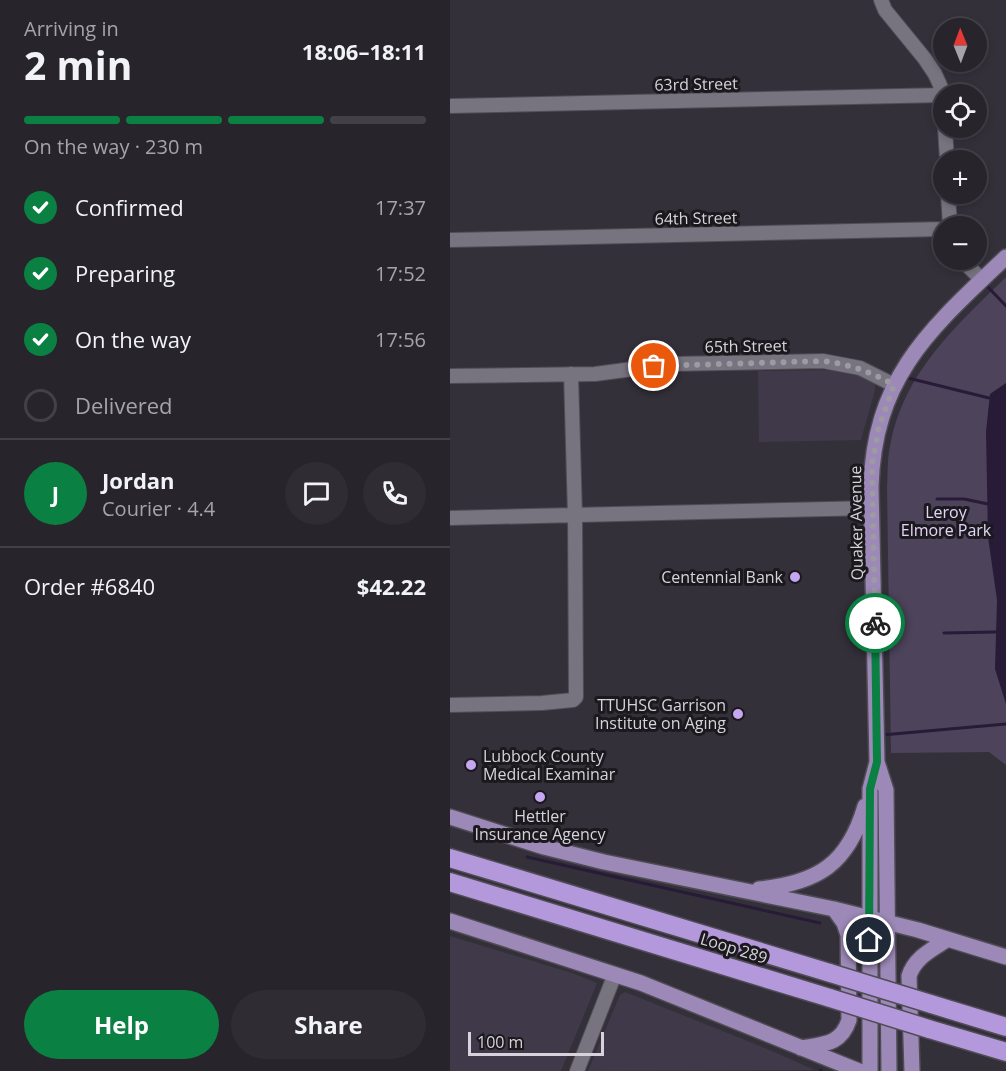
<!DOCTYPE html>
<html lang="en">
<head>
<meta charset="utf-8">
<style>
  :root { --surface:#27242c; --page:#2f2c34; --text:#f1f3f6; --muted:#a4a4a9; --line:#434148; --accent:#0b8043 }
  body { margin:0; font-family:"Open Sans",sans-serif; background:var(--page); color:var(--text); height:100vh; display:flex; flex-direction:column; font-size:22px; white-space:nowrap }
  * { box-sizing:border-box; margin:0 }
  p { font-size:20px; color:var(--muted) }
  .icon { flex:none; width:33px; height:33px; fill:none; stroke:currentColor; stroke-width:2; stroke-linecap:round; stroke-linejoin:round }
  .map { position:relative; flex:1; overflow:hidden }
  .drawer { display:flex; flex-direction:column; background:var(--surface); width:450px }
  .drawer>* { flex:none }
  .needle { width:39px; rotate:359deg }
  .controls { position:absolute; left:483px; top:18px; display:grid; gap:12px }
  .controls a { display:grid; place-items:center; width:54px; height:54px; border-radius:50%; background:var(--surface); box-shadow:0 3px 9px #0003,0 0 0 2px var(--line); font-size:30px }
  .scale { position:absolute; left:18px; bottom:15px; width:136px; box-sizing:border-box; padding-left:6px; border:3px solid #d6d3da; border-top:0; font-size:16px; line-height:21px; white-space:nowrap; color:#d6d3da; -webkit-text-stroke:4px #1b191e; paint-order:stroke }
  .pin { position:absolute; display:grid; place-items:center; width:51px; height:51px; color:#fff; margin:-26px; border:3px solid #fff; border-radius:50%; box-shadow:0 2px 6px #0007 }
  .courier { position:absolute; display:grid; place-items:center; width:60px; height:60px; margin:-30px; border:4px solid #0b8043; border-radius:50%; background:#fff; color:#222; box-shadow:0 2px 8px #0007 }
  .head em { font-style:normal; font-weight:700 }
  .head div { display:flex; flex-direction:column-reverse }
  .head { display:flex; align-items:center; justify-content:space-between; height:102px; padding:0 24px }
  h1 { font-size:39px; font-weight:700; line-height:45px }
  .bar { display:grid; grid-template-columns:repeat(4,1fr); gap:9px 6px; align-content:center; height:72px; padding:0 24px }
  .bar i { height:8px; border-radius:4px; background:var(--line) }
  .bar .on { background:var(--accent) }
  .bar p { grid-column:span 4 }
  .line { display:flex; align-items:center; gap:15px; padding:0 24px; border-top:2px solid var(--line) }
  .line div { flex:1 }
  .round { display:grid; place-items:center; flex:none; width:63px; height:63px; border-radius:32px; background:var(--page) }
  ol { padding:0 24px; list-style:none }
  li { display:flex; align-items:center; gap:18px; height:66px }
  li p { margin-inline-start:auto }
  li .icon { padding:6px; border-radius:50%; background:var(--accent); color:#fff; stroke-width:4 }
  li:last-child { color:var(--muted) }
  li i { width:33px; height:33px; border:3px solid var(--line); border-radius:50% }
  .cta { display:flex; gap:12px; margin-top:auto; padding:12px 24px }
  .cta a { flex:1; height:69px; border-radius:36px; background:var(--accent); color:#fff; font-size:24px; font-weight:700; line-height:69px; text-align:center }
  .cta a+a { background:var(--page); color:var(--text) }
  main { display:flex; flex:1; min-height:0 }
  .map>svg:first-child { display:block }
  .built { fill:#3f3949 }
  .green { fill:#4d435b }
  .water { fill:#281b38 }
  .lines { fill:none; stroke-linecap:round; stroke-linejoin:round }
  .stream { stroke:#281b38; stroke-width:3 }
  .minor-casing { stroke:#504c55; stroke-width:16 }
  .major-casing { stroke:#504c55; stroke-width:18 }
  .highway-casing { stroke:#504c55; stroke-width:21 }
  .minor { stroke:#77737f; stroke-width:14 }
  .major { stroke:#9c89b7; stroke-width:15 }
  .highway { stroke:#b498dc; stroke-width:18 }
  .highway-bridge-casing { stroke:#504c55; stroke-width:21; stroke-linecap:butt }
  .highway-bridge { stroke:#b498dc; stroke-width:18 }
  .done { stroke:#9d9aa2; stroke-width:6; stroke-dasharray:0 10.8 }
  .route { stroke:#0b8043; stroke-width:8 }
  .poi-dot { fill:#c5a7f1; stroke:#1b191e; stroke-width:2 }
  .labels { text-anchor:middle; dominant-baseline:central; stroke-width:6; stroke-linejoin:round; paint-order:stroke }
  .street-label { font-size:16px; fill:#d6d3da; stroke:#1b191e }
  .park-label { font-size:16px; fill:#e2d3f8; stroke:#1b191e }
  .poi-label { font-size:16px; fill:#d6d3da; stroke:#1b191e; text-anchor:end }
</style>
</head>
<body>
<main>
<section class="drawer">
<div class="head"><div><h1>2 min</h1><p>Arriving in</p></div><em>18:06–18:11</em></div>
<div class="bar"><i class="on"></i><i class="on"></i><i class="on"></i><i></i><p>On the way · 230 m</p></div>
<ol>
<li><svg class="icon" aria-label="check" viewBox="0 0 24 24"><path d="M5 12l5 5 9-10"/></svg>Confirmed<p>17:37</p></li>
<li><svg class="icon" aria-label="check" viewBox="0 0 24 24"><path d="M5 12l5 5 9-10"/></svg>Preparing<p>17:52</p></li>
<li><svg class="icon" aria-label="check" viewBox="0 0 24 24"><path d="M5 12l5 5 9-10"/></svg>On the way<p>17:56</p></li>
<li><i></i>Delivered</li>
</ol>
<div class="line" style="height:108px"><b class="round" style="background:var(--accent);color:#fff">J</b><div><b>Jordan</b><p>Courier · 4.4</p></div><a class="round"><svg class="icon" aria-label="chat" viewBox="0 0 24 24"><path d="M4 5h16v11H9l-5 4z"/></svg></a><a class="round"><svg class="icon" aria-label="phone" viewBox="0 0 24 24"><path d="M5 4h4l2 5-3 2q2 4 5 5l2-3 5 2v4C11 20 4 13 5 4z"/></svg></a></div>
<div class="line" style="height:78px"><div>Order #6840</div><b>$42.22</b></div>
<div class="cta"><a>Help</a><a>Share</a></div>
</section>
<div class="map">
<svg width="556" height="1071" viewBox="0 0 556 1071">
  <rect width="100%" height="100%" fill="#34303a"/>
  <path class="built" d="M 384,370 L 408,375 L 422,381 L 425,385 L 425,390 L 411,440 L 309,442 L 308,371 Z
    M 0,936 L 122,973 L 147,983 L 111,1071 L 0,1071 Z
    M 175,992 L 310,1046 L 365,1070 L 138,1071 L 170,995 Z"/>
  <path class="green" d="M 556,277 L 556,765 L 539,752 L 441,753 L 437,488 C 438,474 437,460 440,446 C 453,373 506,326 556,277 Z"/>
  <path class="water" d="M 556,383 L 556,704 L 545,669 L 547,600 L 538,537 L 536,432 L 540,394 Z"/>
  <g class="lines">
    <path class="stream" d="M 535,284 L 556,306
      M 454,377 L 539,398
      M 487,499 L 514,499 L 538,504
      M 494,633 L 546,632
      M 432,735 L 556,724
      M 77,857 L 370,923
      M 370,1071 L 371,1070"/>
    <g class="minor-casing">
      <path id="minor" d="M 431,0 L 435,10 L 475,59 L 485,74 L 494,94
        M 0,106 L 494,95
        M 495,128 L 497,160
        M 498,194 L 500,226
        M 0,240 L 494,229
        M 512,260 L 532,280
        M 0,376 L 145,374 L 220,364 L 373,361 L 410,368 L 444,385
        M 0,518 L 422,508
        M 0,705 L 92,703 L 123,700 L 126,697 L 125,515 L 121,374
        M 127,1071 L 165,974"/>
    </g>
    <g class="major-casing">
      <path id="major" d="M 427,762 L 436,790 L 439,1071
        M 0,817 L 94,847 L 154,862 L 384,909 L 468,930 L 556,957
        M 309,889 C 368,883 398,864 415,806
        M 0,921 L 191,983 L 409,1071
        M 351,1048 C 373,1044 391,1045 399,1020 L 398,935 L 394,923 L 384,909
        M 420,1071 L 420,789 L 427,762 L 421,487 C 424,376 481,328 556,257
        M 462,1071 L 459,976 C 465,957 483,949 498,939"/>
    </g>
    <g class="highway-casing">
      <path id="highway" d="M 0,858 L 380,973
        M 0,882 L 380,998
        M 481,1004 L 556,1027
        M 479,1029 L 556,1052"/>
    </g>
    <use href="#minor" class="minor"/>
    <use href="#major" class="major"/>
    <use href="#highway" class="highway"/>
    <g class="highway-bridge-casing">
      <path id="highway-bridge" d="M 380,973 L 481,1004
        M 380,998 L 479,1029"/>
    </g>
    <use href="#highway-bridge" class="highway-bridge"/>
  </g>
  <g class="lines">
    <path class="done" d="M 204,366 L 373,361 C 399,364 421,372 444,385 L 429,427 L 422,465 L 425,623"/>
    <path class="route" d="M 419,940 L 420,789 L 427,762 L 425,623"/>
  </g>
  <g class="poi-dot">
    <circle cx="345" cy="577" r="6"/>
    <circle cx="288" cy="714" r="6"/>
    <circle cx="21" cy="765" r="6"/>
    <circle cx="90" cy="797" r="6"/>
  </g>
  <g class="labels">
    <g class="street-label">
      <text transform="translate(246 84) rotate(-1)">63rd Street</text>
      <text transform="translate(246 218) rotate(-1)">64th Street</text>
      <text transform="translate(296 346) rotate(-1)">65th Street</text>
      <text transform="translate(406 523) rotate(-91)">Quaker Avenue</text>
      <text transform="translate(284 948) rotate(17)">Loop 289</text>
    </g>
    <g class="park-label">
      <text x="496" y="512">Leroy<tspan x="496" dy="18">Elmore Park</tspan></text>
    </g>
    <g class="poi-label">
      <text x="333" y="577">Centennial Bank</text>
      <text x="276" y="705">TTUHSC Garrison<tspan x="276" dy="18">Institute on Aging</tspan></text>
      <text x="33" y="756" text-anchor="start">Lubbock County<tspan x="33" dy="18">Medical Examinar</tspan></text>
      <text x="90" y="816" text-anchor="middle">Hettler<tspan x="90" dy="18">Insurance Agency</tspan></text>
    </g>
  </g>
</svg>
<div class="controls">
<a><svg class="needle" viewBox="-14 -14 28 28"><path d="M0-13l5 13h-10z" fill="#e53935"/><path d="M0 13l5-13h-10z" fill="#a4a4a9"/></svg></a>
<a><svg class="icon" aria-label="locate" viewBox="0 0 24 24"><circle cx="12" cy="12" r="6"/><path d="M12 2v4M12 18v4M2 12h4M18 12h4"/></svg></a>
<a>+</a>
<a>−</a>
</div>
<div class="scale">100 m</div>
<div class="pin" style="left:204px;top:366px;background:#ea580c"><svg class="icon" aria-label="bag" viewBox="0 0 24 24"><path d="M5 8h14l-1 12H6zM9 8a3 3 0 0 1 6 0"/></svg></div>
<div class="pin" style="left:419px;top:940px;background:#1f2937"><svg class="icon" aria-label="home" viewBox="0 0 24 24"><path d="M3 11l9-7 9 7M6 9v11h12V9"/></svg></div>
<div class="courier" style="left:425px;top:623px"><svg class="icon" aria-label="bike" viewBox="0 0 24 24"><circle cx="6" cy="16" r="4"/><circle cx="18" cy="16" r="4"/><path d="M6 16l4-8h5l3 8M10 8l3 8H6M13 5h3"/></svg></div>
</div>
</main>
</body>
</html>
